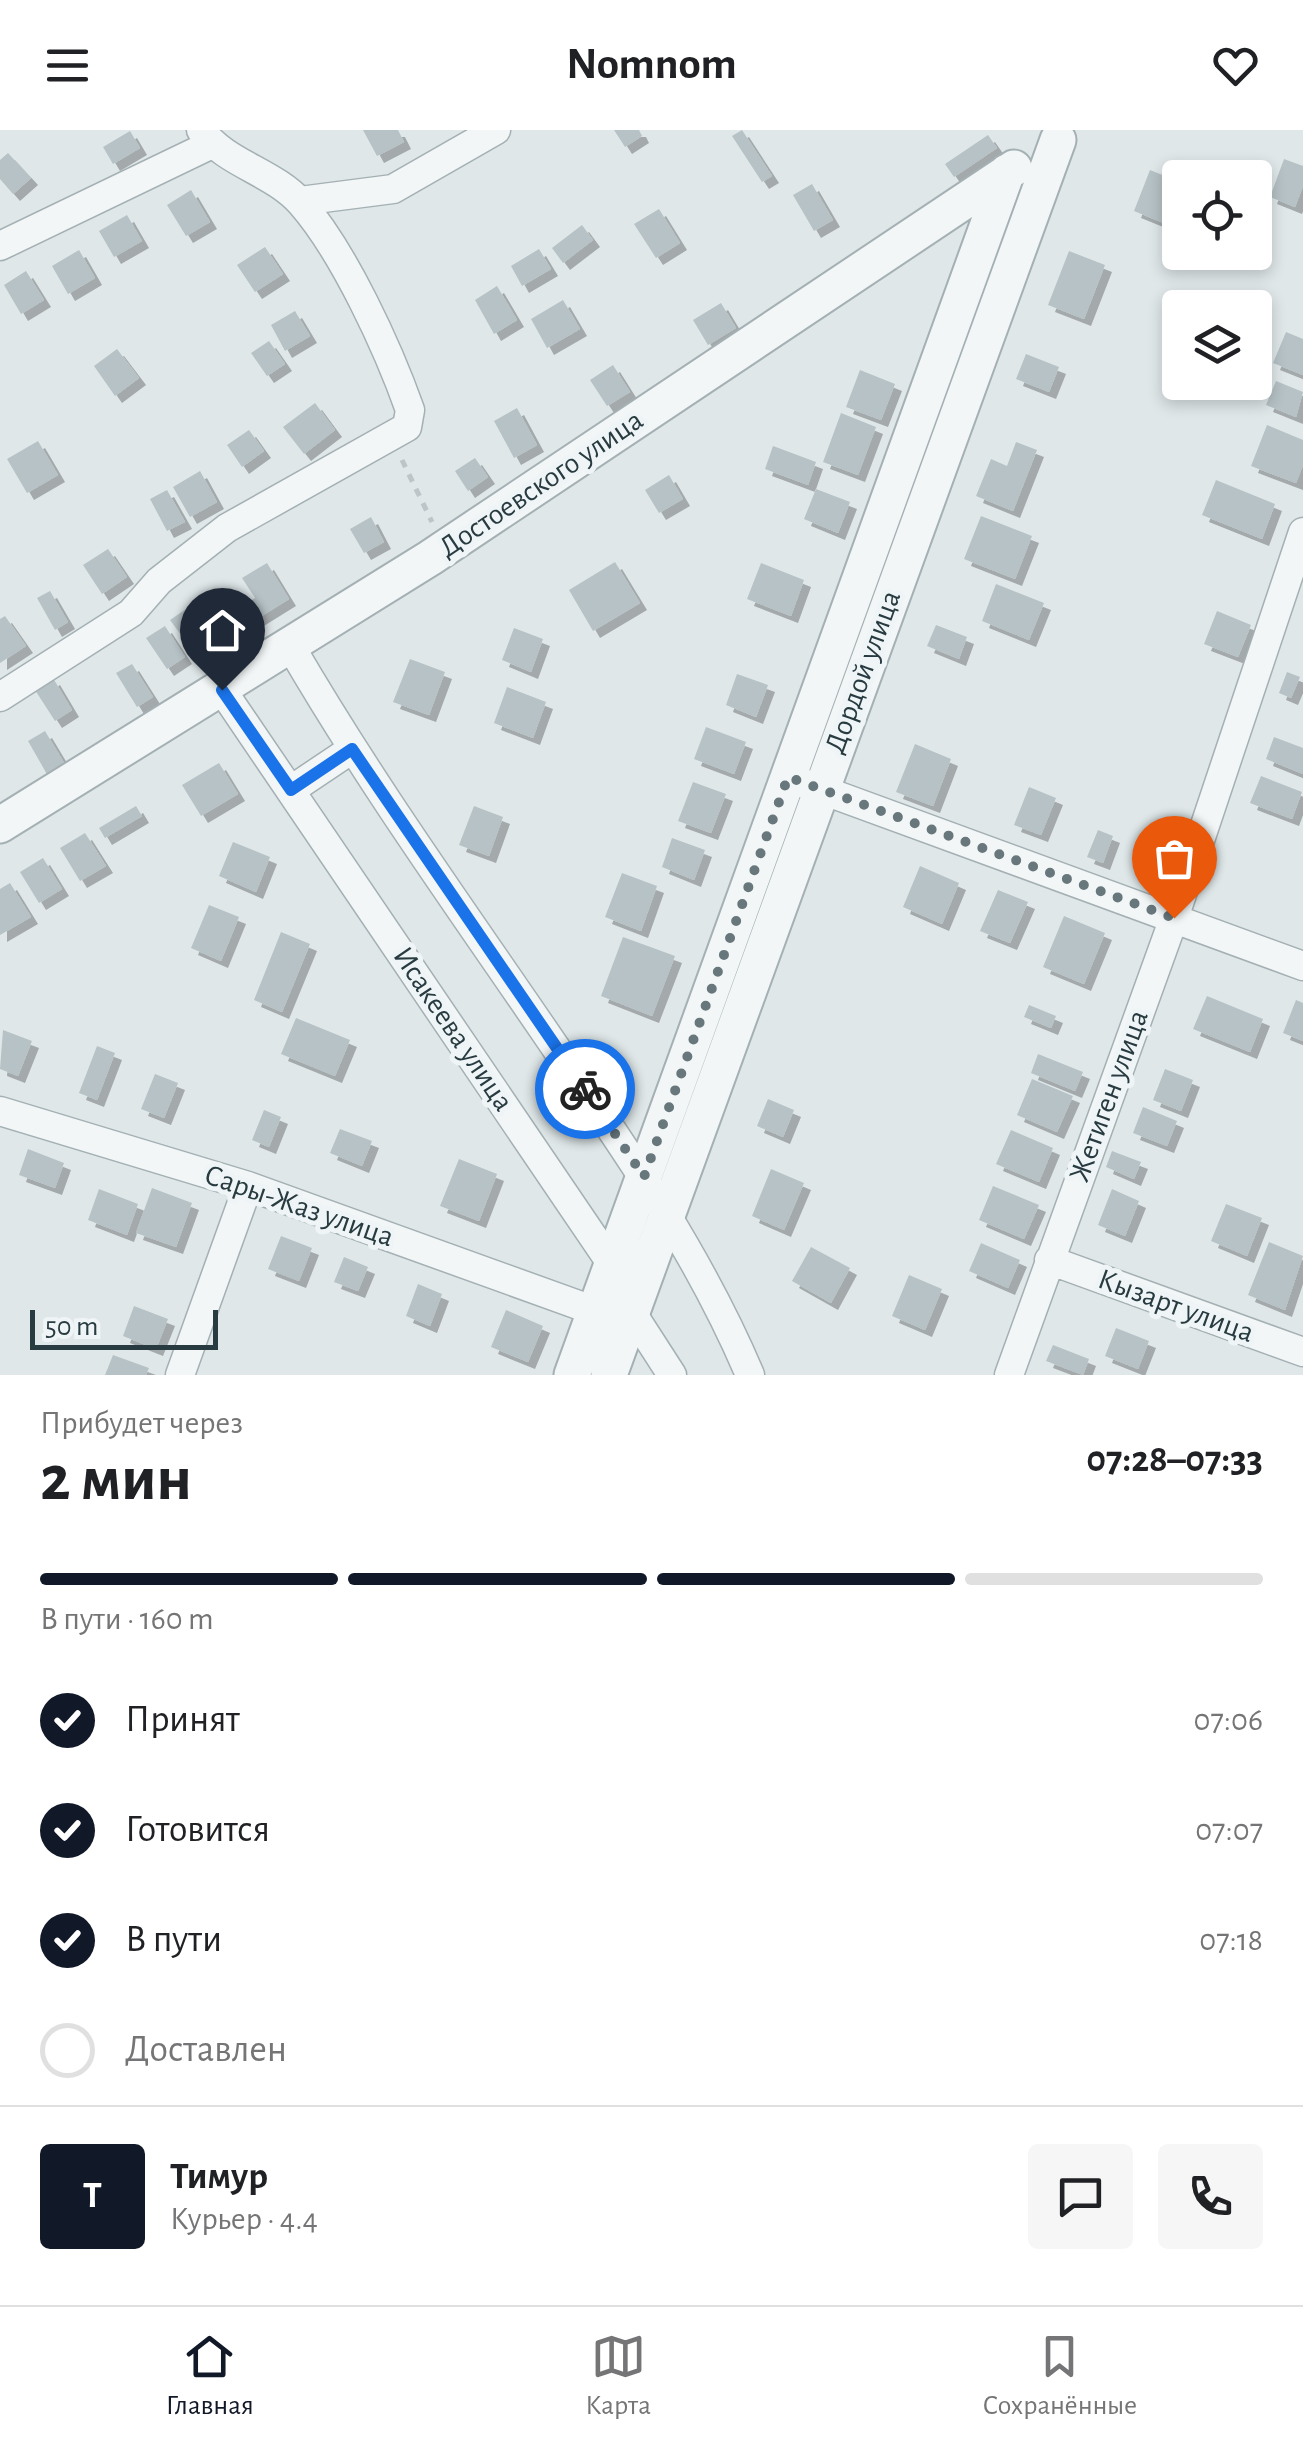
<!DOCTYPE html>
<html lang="ru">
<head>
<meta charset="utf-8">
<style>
  :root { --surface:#fff; --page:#f6f6f6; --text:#202124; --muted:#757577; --line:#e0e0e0; --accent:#111827 }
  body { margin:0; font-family:"Alegreya Sans",sans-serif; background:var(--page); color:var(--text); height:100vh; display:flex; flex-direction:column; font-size:38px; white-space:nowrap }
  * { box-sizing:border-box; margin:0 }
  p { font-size:32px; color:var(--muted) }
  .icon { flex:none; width:55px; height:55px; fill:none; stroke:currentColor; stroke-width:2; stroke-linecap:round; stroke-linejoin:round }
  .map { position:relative; height:1245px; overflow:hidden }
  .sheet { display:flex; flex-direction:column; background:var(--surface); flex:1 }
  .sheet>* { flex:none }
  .tools { position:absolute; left:1162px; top:30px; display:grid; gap:20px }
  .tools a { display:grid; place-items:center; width:110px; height:110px; border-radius:10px; background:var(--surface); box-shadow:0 5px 15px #0003; font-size:50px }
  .scale { position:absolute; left:30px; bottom:25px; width:188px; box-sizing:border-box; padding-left:10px; border:5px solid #273b41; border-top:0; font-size:28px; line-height:35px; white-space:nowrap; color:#273b41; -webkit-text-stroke:8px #eff5f6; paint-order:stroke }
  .pin { position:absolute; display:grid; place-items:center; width:85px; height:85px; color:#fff; margin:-102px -42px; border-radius:50% 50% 50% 0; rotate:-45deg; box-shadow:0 0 10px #0007 }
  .pin .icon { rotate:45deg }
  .courier { position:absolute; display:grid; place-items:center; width:100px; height:100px; margin:-50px; border:8px solid #1a73e8; border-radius:50%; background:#fff; color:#222; box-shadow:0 2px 12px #0007 }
  .overview em { font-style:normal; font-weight:700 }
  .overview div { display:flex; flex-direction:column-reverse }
  .overview { display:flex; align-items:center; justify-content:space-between; height:170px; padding:0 40px }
  h1 { font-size:65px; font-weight:700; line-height:75px }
  .bar { display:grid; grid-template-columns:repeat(4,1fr); gap:15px 10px; align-content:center; height:120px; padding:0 40px }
  .bar i { height:12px; border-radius:8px; background:var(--line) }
  .bar .current { background:var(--accent) }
  .bar p { grid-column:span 4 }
  .line { display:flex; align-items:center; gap:25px; padding:0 40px; border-top:2px solid var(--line) }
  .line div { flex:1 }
  .round { display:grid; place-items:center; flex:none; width:105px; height:105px; border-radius:10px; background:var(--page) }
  ol { padding:0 40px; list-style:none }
  li { display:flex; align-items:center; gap:30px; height:110px }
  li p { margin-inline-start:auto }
  li .icon { padding:10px; border-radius:50%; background:var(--accent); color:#fff; stroke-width:4 }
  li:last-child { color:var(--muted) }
  li i { width:55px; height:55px; border:5px solid var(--line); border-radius:50% }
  header { display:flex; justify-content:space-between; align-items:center; height:130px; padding:0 40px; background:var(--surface); font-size:45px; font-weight:700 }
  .tabs { display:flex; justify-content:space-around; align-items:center; height:140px; border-top:2px solid var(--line); background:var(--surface); font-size:28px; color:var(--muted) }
  .tabs a { display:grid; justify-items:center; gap:5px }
  .tabs .current { color:var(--accent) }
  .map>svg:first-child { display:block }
  .building { fill:#b6c2c6; filter:url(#shadow) }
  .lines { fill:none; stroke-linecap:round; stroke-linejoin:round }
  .minor-casing { stroke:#a4b0b3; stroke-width:31 }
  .tertiary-casing { stroke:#a4b0b3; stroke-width:39 }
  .path { stroke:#bdc5c8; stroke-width:5; stroke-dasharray:8 8; stroke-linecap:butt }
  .minor { stroke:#f2f6f7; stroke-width:28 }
  .tertiary { stroke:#f2f6f7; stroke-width:35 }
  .done { stroke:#67777c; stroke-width:10; stroke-dasharray:0 18 }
  .route { stroke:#1a73e8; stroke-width:12 }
  .labels { text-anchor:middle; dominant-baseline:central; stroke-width:10; stroke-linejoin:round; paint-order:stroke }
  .street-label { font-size:30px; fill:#273b41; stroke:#eff5f6 }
</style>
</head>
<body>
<header><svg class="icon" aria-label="menu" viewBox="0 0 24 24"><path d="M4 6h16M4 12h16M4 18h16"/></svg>Nomnom<svg class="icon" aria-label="heart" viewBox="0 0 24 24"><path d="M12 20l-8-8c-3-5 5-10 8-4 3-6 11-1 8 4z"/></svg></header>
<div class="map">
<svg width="1303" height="1245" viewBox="0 0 1303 1245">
  <defs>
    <filter id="shadow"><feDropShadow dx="7" dy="7" stdDeviation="0" flood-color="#0004"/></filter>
  </defs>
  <rect width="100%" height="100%" fill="#dfe7e9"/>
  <path class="building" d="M 363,0 L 398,0 L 404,12 L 377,26 Z
    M 614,0 L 639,0 L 642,6 L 625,17 Z
    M 742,0 L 772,46 L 762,52 L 732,6 Z
    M 130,1 L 140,18 L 113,34 L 103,17 Z
    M 988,5 L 997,18 L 954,47 L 945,34 Z
    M 8,23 L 31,48 L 13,64 L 0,49 L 0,30 Z
    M 1284,29 L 1303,36 L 1303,56 L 1295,77 L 1270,67 Z
    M 1150,40 L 1180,52 L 1180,73 L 1171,96 L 1134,81 Z
    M 812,54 L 833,90 L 814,101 L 793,65 Z
    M 191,60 L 210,92 L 186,106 L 167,75 Z
    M 659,79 L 680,113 L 656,128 L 634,94 Z
    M 127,85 L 142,111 L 114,127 L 99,101 Z
    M 582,95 L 593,110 L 563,133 L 552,118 Z
    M 265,117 L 283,144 L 255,162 L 237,135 Z
    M 539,119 L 551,139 L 522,156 L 511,136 Z
    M 79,120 L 95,148 L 68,164 L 52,136 Z
    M 1069,121 L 1105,135 L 1084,189 L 1048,175 Z
    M 26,141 L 44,170 L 21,184 L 4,155 Z
    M 497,156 L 517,190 L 494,204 L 475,170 Z
    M 563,170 L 580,199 L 547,218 L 531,189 Z
    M 721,173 L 736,198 L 708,215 L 693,190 Z
    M 295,181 L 310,206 L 285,221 L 271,195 Z
    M 1286,202 L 1303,209 L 1303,245 L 1273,233 Z
    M 269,211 L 285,234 L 267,246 L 251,223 Z
    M 117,219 L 139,248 L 115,266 L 94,236 Z
    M 1026,224 L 1059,237 L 1049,262 L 1016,249 Z
    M 613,235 L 630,262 L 607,276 L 590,250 Z
    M 860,240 L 895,254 L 881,290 L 846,277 Z
    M 1276,251 L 1303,262 L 1296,287 L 1266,275 Z
    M 315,273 L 335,300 L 304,324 L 283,297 Z
    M 517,278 L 537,315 L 514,328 L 494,291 Z
    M 841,283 L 876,297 L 858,345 L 823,332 Z
    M 1267,295 L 1303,310 L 1303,335 L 1296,353 L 1251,336 Z
    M 249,300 L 264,321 L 242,337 L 227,315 Z
    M 38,311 L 58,345 L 27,363 L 7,329 Z
    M 1016,312 L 1037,320 L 1013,381 L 976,366 L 991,329 L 1007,336 Z
    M 773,316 L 816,332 L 808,355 L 765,339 Z
    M 475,328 L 488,347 L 468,361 L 455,341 Z
    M 200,341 L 217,372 L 190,387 L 173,357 Z
    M 669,345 L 683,369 L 659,383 L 645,360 Z
    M 1216,350 L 1275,374 L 1262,409 L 1202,385 Z
    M 816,359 L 850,372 L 838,403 L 804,389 Z
    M 167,360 L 185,392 L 167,401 L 150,369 Z
    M 981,386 L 1032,406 L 1015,449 L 964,429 Z
    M 371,387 L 384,412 L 364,423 L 350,399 Z
    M 108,419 L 127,447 L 102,464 L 83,435 Z
    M 615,432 L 640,473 L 593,501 L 569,460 Z
    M 267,433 L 289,469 L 236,502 L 226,486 L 255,468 L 242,448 Z
    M 761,433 L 804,450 L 791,486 L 747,469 Z
    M 996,454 L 1044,473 L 1029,510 L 982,491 Z
    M 50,461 L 68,492 L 55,500 L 37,468 Z
    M 186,479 L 199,499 L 184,509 L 170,490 Z
    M 1217,481 L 1251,495 L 1238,527 L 1204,514 Z
    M 5,486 L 26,516 L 0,533 L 0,489 Z
    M 936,495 L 967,507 L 959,529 L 927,516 Z
    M 165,496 L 185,527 L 167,539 L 146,508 Z
    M 514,498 L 543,509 L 531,542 L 502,530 Z
    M 410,529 L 445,542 L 429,585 L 393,572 Z
    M 132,534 L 153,567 L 137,577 L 116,543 Z
    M 1287,542 L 1300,547 L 1291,568 L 1279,563 Z
    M 737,544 L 768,555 L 756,587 L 726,575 Z
    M 53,548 L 72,580 L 55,591 L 35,560 Z
    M 507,557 L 546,572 L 533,608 L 494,593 Z
    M 706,597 L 746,612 L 734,644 L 694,629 Z
    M 45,601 L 66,636 L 48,646 L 28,611 Z
    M 1274,607 L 1303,618 L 1303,644 L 1266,629 Z
    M 915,614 L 951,629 L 933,676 L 896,662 Z
    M 219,633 L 238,664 L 201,686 L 182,655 Z
    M 1261,646 L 1302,662 L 1292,689 L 1250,673 Z
    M 693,652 L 726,664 L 711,703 L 678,691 Z
    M 1029,657 L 1056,668 L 1041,705 L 1014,695 Z
    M 136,676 L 142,686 L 105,708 L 99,698 Z
    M 474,676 L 503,687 L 489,726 L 459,715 Z
    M 1098,700 L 1113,706 L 1103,733 L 1087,727 Z
    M 85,703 L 106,736 L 80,751 L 60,718 Z
    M 672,708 L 705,720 L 694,750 L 662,737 Z
    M 233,712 L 270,727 L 256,762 L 219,746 Z
    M 43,728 L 62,759 L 39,773 L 20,742 Z
    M 920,736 L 959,753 L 942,794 L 903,777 Z
    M 622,743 L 657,756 L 641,801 L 605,787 Z
    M 10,753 L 31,787 L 0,805 L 0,759 Z
    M 998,760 L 1028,772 L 1010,813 L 980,801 Z
    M 209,775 L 239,787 L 221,831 L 191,818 Z
    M 1064,786 L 1105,803 L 1084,854 L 1043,837 Z
    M 281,802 L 310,814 L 282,882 L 254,870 Z
    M 623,807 L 675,826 L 652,886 L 601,866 Z
    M 1207,866 L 1263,889 L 1250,922 L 1193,899 Z
    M 1296,870 L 1303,873 L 1303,911 L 1283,903 Z
    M 1029,875 L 1056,886 L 1051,898 L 1024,887 Z
    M 296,888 L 350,910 L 335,946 L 281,924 Z
    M 3,900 L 32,911 L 18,946 L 0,939 Z
    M 97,916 L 115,923 L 97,970 L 79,963 Z
    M 1038,924 L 1083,942 L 1075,961 L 1031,943 Z
    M 1165,939 L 1193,950 L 1181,981 L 1153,970 Z
    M 155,944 L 178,953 L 164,988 L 141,979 Z
    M 1032,949 L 1073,966 L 1057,1002 L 1017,985 Z
    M 768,969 L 794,980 L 783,1007 L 757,996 Z
    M 1143,977 L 1177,991 L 1167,1016 L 1133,1003 Z
    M 264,980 L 281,987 L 269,1017 L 252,1010 Z
    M 340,999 L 372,1011 L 362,1036 L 330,1023 Z
    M 1011,1000 L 1053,1018 L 1039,1052 L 996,1034 Z
    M 28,1019 L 64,1033 L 55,1058 L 19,1045 Z
    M 1112,1021 L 1141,1032 L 1134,1049 L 1106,1037 Z
    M 459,1029 L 497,1044 L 479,1091 L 440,1076 Z
    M 771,1039 L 804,1053 L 784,1100 L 752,1086 Z
    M 993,1056 L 1039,1075 L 1024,1109 L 979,1090 Z
    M 152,1058 L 192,1073 L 176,1117 L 136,1103 Z
    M 99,1059 L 138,1074 L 127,1105 L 88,1090 Z
    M 1112,1059 L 1139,1071 L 1125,1106 L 1098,1095 Z
    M 1226,1074 L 1262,1088 L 1247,1126 L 1211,1111 Z
    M 281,1106 L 312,1118 L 299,1151 L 268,1139 Z
    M 1269,1112 L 1303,1126 L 1285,1180 L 1248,1165 Z
    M 981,1113 L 1020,1130 L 1008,1158 L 969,1141 Z
    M 811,1117 L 850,1138 L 831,1173 L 792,1151 Z
    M 344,1127 L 368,1137 L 358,1161 L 334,1152 Z
    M 909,1145 L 942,1159 L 925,1200 L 892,1186 Z
    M 418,1154 L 442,1164 L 430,1196 L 406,1186 Z
    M 134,1176 L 168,1189 L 156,1219 L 123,1206 Z
    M 506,1180 L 543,1196 L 528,1232 L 491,1217 Z
    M 1116,1198 L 1149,1211 L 1138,1239 L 1105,1226 Z
    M 1053,1215 L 1089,1229 L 1083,1245 L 1046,1231 Z
    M 113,1225 L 149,1238 L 146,1245 L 105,1245 Z"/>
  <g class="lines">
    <g class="minor-casing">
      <path id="minor" d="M 300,71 L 393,59 L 496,0
        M 0,116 L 212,14
        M 291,517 C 373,658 469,790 560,924 C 631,1027 701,1129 750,1245
        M 222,560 L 613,1136 L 632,1183 L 672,1245
        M 0,567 L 131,483 L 159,451 L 227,398 L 407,297 L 410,280 C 388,218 344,122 301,73 C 274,42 226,34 201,0
        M 803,653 L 1303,836
        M 291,660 L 352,619
        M 0,981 L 248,1056 L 595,1181
        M 1049,1130 L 1303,1222
        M 180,1245 L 248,1056
        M 1009,1245 L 1174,788 L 1303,402"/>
    </g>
    <g class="tertiary-casing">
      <path id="tertiary" d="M 0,695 L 430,428 L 1014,38
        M 572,1245 L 1007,42
        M 609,1245 L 1058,10"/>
    </g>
    <path class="path" d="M 402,330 L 432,392"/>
    <use href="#minor" class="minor"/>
    <use href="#tertiary" class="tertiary"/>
  </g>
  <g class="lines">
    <path class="done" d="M 585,959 L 644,1047 L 788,647 L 1174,788"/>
    <path class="route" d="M 222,560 L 291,660 L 352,619 L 585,959"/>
  </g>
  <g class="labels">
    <g class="street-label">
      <text transform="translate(541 354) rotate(-34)">Достоевского улица</text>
      <text transform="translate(863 542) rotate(-70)">Дордой улица</text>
      <text transform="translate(453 899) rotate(56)">Исакеева улица</text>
      <text transform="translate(1109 966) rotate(-70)">Жетиген улица</text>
      <text transform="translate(299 1076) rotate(19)">Сары-Жаз улица</text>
      <text transform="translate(1176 1176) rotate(20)">Кызарт улица</text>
    </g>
  </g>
</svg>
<div class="tools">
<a><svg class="icon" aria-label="locate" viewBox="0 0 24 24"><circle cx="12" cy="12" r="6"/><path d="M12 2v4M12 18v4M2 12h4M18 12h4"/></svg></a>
<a><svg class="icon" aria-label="layers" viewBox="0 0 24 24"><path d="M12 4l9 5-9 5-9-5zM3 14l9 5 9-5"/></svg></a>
</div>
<div class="scale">50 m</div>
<div class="pin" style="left:1174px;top:788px;background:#ea580c"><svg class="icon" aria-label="bag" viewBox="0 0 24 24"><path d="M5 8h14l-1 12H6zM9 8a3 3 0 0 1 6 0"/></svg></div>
<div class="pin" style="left:222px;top:560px;background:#1f2937"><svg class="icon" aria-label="home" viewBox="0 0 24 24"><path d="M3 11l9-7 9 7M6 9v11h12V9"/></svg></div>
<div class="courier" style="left:585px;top:959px"><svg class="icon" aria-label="bike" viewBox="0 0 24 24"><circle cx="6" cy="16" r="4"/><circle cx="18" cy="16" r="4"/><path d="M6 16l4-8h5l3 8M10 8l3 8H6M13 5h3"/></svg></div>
</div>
<section class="sheet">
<div class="overview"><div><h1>2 мин</h1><p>Прибудет через</p></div><em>07:28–07:33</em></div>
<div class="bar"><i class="current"></i><i class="current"></i><i class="current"></i><i></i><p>В пути · 160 m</p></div>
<ol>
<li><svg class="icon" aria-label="check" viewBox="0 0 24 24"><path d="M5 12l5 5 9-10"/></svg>Принят<p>07:06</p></li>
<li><svg class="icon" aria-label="check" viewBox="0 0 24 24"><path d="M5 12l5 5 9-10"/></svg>Готовится<p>07:07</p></li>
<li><svg class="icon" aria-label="check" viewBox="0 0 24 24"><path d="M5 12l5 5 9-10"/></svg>В пути<p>07:18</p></li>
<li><i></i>Доставлен</li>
</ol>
<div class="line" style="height:180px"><b class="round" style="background:var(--accent);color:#fff">Т</b><div><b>Тимур</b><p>Курьер · 4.4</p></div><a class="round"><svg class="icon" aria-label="chat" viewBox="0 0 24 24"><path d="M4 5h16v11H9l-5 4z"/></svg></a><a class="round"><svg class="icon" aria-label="phone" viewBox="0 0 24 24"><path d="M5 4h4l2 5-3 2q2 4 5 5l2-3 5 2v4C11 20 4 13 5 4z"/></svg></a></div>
</section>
<nav class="tabs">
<a class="current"><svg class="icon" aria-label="home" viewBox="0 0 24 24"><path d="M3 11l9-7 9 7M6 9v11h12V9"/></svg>Главная</a>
<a><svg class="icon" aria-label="map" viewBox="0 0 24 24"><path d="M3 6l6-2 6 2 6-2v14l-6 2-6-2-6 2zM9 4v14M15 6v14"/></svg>Карта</a>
<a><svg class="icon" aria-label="saved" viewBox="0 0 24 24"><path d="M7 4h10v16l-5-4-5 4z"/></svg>Сохранённые</a>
</nav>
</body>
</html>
